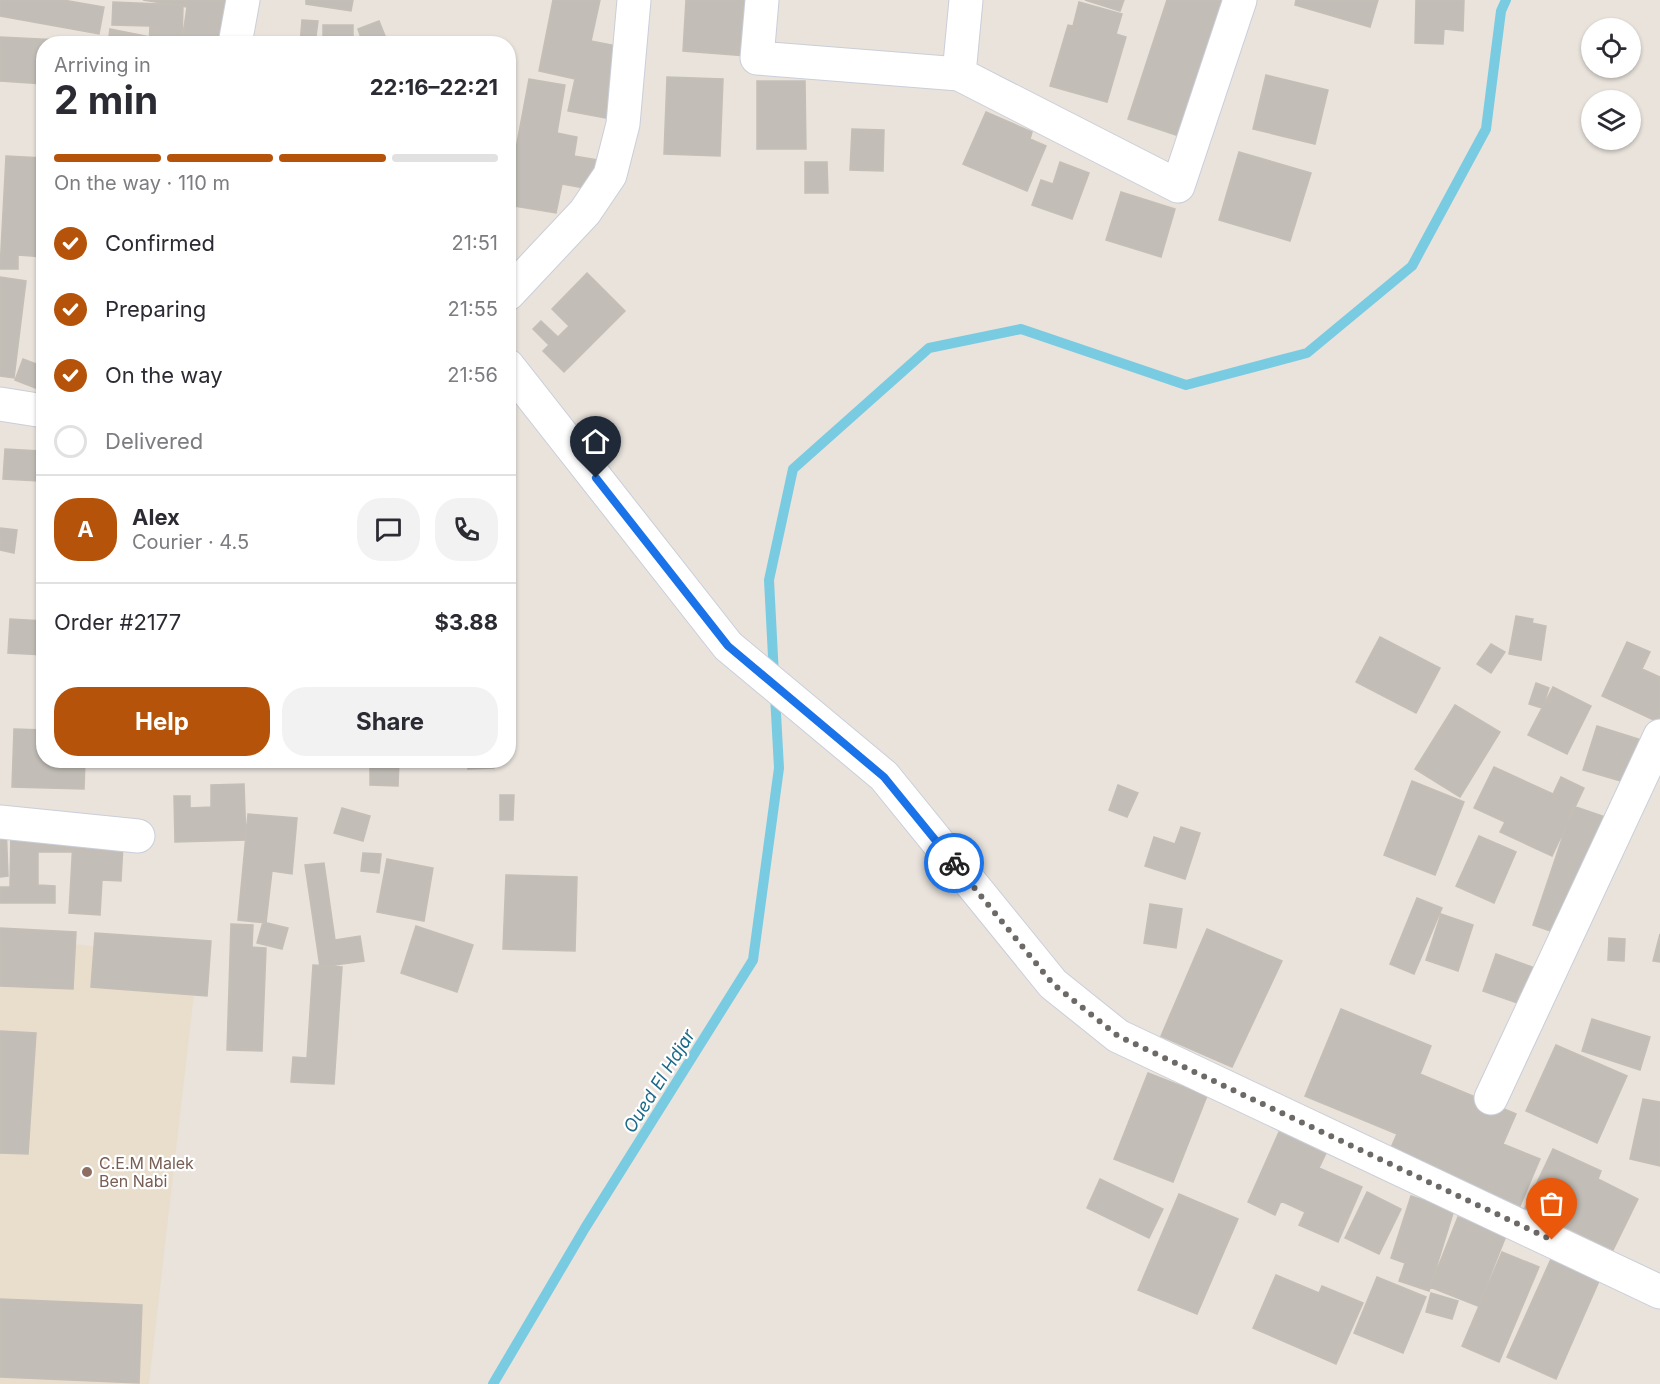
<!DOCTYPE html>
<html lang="en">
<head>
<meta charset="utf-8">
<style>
  :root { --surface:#fff; --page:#f2f2f3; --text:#2b2b33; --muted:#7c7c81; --line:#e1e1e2; --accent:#b45309 }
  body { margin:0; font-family:Inter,sans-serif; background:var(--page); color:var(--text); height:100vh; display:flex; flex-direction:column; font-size:22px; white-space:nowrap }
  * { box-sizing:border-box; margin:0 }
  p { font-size:20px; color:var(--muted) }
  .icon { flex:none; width:33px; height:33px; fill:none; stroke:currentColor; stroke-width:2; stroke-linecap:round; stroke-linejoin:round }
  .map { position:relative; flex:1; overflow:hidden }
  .sheet { position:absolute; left:36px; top:36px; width:480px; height:732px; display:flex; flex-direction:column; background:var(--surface); border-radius:24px; box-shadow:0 2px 4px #0004 }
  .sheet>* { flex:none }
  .buttons { position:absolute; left:1581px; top:18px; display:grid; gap:12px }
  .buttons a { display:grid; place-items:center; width:60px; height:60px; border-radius:50%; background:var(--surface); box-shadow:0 2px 4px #0004; font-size:30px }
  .pin { position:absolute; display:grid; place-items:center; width:51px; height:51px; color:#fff; margin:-62px -26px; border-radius:50% 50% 50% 0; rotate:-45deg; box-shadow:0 0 6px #0007 }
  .pin .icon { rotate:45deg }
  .courier { position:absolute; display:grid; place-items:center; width:60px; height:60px; margin:-30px; border:4px solid #1a73e8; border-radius:50%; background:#fff; color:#222; box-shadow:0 2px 8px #0007 }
  .overview em { font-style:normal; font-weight:700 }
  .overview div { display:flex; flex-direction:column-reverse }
  .overview { display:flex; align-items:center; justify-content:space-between; height:102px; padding:0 18px }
  h1 { font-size:39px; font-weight:700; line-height:45px }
  .bar { display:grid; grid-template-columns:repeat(4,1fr); gap:9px 6px; align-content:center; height:72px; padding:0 18px }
  .bar i { height:8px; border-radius:4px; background:var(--line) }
  .bar .on { background:var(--accent) }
  .bar p { grid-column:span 4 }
  .line { display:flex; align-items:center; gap:15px; padding:0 18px; border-top:2px solid var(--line) }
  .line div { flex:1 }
  .round { display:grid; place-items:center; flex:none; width:63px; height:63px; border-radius:24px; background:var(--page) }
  ol { padding:0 18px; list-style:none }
  li { display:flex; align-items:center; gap:18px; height:66px }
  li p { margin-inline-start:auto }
  li .icon { padding:6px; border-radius:50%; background:var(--accent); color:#fff; stroke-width:4 }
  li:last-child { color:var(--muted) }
  li i { width:33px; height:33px; border:3px solid var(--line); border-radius:50% }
  .cta { display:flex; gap:12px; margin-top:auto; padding:12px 18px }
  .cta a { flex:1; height:69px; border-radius:24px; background:var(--accent); color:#fff; font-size:24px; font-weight:700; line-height:69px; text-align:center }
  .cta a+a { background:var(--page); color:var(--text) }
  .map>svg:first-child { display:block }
  .education { fill:#e9decc }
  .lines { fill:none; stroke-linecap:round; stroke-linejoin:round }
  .stream { stroke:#79cbe1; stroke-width:10 }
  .building { fill:#c2bdb7; stroke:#c4beb6; stroke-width:1.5 }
  .minor-casing { stroke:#caced9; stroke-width:35 }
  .minor { stroke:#fff; stroke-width:33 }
  .done { stroke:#6c6967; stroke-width:6; stroke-dasharray:0 10.8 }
  .route { stroke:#1a73e8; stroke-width:8 }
  .education-dot { fill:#8d6e63; stroke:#fff; stroke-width:2 }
  .labels { text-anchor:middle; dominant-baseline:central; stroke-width:4.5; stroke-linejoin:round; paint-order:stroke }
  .education-label { font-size:16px; fill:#785e54; stroke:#fff; text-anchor:start }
  .water-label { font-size:18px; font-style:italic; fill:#1b6a89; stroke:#fff }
</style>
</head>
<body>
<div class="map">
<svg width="1660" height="1384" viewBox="0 0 1660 1384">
  <rect width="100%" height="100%" fill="#e9e3dc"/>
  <path class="education" d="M 0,935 L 198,959 L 149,1384 L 0,1384 Z"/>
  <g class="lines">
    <path class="stream" d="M 774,676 L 769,580 L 793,469 L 929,348 L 1021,329 L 1186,385 L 1307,353 L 1412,266 L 1486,129 L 1501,11 L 1506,0
      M 493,1384 L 585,1228 L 753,960 L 779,768 L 775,695"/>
  </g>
  <path class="building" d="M 0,0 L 63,0 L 104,7 L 99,34 L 0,16 Z
    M 143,0 L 234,0 L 227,44 L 182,42 L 187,7 Z
    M 306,0 L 353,0 L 351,11 L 306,4 Z
    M 553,0 L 600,0 L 591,41 L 617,46 L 610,77 L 629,81 L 621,121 L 568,111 L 575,79 L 539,71 Z
    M 686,0 L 751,0 L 747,56 L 683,51 Z
    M 1085,0 L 1124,0 L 1120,11 Z
    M 1167,0 L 1219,0 L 1229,4 L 1185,138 L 1128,119 Z
    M 1296,0 L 1378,0 L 1370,27 L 1295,5 Z
    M 1416,0 L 1464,0 L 1463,31 L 1444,29 L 1443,44 L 1415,43 Z
    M 113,2 L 183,5 L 182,44 L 149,44 L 150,26 L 112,25 Z
    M 1079,2 L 1122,14 L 1116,34 L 1126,37 L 1107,102 L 1050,86 L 1068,25 L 1073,26 Z
    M 302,20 L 318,21 L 315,44 L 300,44 Z
    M 379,21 L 387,41 L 363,44 L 358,29 Z
    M 323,25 L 353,25 L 353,44 L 323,44 Z
    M 110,29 L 151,37 L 150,44 L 108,44 Z
    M 0,37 L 80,41 L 80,44 L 44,44 L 44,84 L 0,81 Z
    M 1266,75 L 1328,90 L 1315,144 L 1253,129 Z
    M 667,77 L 723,79 L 720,156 L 664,154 Z
    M 529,79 L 565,85 L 557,133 L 577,137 L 574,156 L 611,162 L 606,192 L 562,184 L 556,213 L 508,205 L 508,191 Z
    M 757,81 L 805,81 L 806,149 L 757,149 Z
    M 986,112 L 1032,132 L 1030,139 L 1046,146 L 1027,191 L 963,164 Z
    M 852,129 L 884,130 L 883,171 L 850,170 Z
    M 1239,152 L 1311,173 L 1290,241 L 1219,220 Z
    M 6,156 L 44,158 L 44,257 L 18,255 L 18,269 L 0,269 Z
    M 805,162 L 827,162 L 828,193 L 805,193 Z
    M 1060,162 L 1089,173 L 1072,219 L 1032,205 L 1041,180 L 1053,184 Z
    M 1121,192 L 1175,209 L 1161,257 L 1106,240 Z
    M 587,273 L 625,311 L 564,372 L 543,351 L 549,345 L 533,329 L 541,321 L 558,337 L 569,326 L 552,309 Z
    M 0,277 L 26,281 L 14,378 L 0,376 Z
    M 23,359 L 44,367 L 38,389 L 15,380 Z
    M 5,449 L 40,451 L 39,481 L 3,479 Z
    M 0,528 L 17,530 L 14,553 L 0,550 Z
    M 1516,616 L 1533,619 L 1532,623 L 1546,626 L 1541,660 L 1509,654 Z
    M 10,619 L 44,621 L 44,655 L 8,653 Z
    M 1380,637 L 1440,668 L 1416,713 L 1356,682 Z
    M 1627,642 L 1650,652 L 1642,669 L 1660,677 L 1660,723 L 1602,696 Z
    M 1491,644 L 1505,652 L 1491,673 L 1477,664 Z
    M 1536,683 L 1549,688 L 1542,708 L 1529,704 Z
    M 1553,687 L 1591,706 L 1567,754 L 1528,735 Z
    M 1455,705 L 1500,732 L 1460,797 L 1415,769 Z
    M 1597,726 L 1651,743 L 1638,786 L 1583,770 Z
    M 14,729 L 44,730 L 44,760 L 85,760 L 84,789 L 12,787 Z
    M 370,760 L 399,760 L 398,786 L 370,785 Z
    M 467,760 L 494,760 L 494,768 L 468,769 Z
    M 1494,767 L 1553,794 L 1561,777 L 1584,788 L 1552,856 L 1500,832 L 1505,822 L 1474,808 Z
    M 1412,781 L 1464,802 L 1435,875 L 1384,855 Z
    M 244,784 L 246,840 L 175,842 L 174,796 L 190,796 L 190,808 L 211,807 L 211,785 Z
    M 1118,785 L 1138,793 L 1127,817 L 1109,810 Z
    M 500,795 L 514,795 L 513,820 L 500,820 Z
    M 1573,806 L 1614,820 L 1574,939 L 1533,925 Z
    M 342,808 L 370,816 L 363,841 L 334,833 Z
    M 248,814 L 297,818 L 292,874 L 272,871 L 266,923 L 238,920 Z
    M 74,823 L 124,826 L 121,881 L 102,880 L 100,915 L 69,913 Z
    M 0,824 L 6,824 L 8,876 L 0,877 Z
    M 1181,827 L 1200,833 L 1185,879 L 1145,866 L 1154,837 L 1175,844 Z
    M 11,829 L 73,829 L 73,852 L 38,852 L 38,885 L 55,886 L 55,903 L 0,903 L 0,887 L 10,887 Z
    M 1479,836 L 1516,852 L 1494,903 L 1456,886 Z
    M 363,853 L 381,854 L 379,873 L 361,871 Z
    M 387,859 L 433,868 L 424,921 L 377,912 Z
    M 324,863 L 335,940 L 360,936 L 364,961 L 320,967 L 305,865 Z
    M 506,875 L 577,877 L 575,951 L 503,949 Z
    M 1417,898 L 1442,908 L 1414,974 L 1390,964 Z
    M 1150,904 L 1182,909 L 1176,948 L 1144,943 Z
    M 1441,914 L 1473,925 L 1458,971 L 1426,960 Z
    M 263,922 L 288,928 L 282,949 L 257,943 Z
    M 231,924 L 253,925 L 252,947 L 266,948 L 262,1051 L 227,1050 Z
    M 416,926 L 473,945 L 457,992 L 401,973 Z
    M 0,928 L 76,932 L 73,989 L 0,986 Z
    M 1207,929 L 1282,961 L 1232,1067 L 1161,1036 Z
    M 95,933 L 211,941 L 207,996 L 91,987 Z
    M 1660,934 L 1660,962 L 1653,961 Z
    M 1609,938 L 1625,939 L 1624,961 L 1608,960 Z
    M 1496,954 L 1543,971 L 1529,1007 L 1483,991 Z
    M 313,965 L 342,967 L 334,1084 L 291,1082 L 293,1057 L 307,1058 Z
    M 1341,1009 L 1431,1046 L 1420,1074 L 1516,1114 L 1503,1144 L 1540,1159 L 1520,1206 L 1389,1152 L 1397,1134 L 1305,1096 Z
    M 1592,1019 L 1650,1037 L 1640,1070 L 1582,1051 Z
    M 0,1031 L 36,1033 L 28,1154 L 0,1153 Z
    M 1556,1045 L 1627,1076 L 1597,1143 L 1526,1111 Z
    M 1148,1073 L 1207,1096 L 1173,1182 L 1114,1159 Z
    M 1643,1099 L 1660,1102 L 1660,1166 L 1630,1159 Z
    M 1279,1132 L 1326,1153 L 1319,1168 L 1362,1187 L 1338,1242 L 1299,1225 L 1305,1212 L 1281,1201 L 1275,1215 L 1248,1202 Z
    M 1553,1149 L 1601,1171 L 1598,1179 L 1638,1199 L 1613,1250 L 1525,1208 Z
    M 1100,1179 L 1163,1209 L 1149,1238 L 1087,1208 Z
    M 1367,1192 L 1401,1209 L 1379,1254 L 1345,1238 Z
    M 1179,1194 L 1238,1219 L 1197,1314 L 1138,1290 Z
    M 1411,1196 L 1454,1210 L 1429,1291 L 1399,1281 L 1405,1263 L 1391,1258 Z
    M 1458,1217 L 1506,1236 L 1478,1306 L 1430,1287 Z
    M 1502,1252 L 1539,1267 L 1499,1362 L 1462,1346 Z
    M 1551,1259 L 1599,1281 L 1556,1379 L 1507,1357 Z
    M 1276,1275 L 1319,1293 L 1322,1286 L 1363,1303 L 1336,1364 L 1253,1328 Z
    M 1377,1277 L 1426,1297 L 1403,1353 L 1354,1333 Z
    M 1431,1293 L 1458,1301 L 1452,1319 L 1426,1312 Z
    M 0,1299 L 142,1305 L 139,1383 L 0,1377 Z"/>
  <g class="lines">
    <g class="minor-casing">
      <path id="minor" d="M 762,0 L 757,58 L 959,74 L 1178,186 L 1240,0
        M 235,44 L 243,0
        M 959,74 L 966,0
        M 508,294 L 585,212 L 610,175 L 623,124 L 634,0
        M 508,366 L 728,646 L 884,776 L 1053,984 L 1118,1036 L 1660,1292
        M 0,404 L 44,411
        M 0,822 L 138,836
        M 1491,1098 L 1660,736"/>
    </g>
    <use href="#minor" class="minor"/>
  </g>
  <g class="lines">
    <path class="done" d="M 954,863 L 1053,984 L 1118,1036 L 1552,1240"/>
    <path class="route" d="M 596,478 L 728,646 L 884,777 L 954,863"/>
  </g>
  <circle class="education-dot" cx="87" cy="1172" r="6"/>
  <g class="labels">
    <g class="education-label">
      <text x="99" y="1163">C.E.M Malek<tspan x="99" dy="18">Ben Nabi</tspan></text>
    </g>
    <g class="water-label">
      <text transform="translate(659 1081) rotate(-58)">Oued El Hdjar</text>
    </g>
  </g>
</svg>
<div class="buttons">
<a><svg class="icon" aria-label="locate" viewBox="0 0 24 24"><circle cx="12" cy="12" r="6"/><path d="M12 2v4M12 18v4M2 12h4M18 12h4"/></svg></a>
<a><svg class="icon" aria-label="layers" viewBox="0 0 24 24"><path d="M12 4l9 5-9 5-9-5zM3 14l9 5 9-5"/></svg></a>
</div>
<div class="pin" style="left:1552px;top:1240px;background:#ea580c"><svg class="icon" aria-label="bag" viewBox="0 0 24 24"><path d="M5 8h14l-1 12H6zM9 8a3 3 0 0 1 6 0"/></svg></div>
<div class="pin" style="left:596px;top:478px;background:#1f2937"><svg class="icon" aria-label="home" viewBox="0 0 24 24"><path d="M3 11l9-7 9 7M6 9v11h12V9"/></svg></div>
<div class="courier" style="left:954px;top:863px"><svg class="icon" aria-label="bike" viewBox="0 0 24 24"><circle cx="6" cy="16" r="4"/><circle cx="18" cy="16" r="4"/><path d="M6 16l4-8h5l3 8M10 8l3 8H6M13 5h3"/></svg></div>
<section class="sheet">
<div class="overview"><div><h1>2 min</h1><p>Arriving in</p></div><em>22:16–22:21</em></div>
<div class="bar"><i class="on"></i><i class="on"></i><i class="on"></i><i></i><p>On the way · 110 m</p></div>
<ol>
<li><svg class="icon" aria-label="check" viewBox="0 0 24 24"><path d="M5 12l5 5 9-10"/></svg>Confirmed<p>21:51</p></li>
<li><svg class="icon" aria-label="check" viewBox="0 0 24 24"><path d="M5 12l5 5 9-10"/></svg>Preparing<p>21:55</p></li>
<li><svg class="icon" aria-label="check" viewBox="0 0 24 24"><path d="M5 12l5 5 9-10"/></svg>On the way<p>21:56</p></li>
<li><i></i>Delivered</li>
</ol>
<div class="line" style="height:108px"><b class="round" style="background:var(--accent);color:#fff">A</b><div><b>Alex</b><p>Courier · 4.5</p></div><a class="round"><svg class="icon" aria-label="chat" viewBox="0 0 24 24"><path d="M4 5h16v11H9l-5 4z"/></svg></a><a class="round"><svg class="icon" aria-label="phone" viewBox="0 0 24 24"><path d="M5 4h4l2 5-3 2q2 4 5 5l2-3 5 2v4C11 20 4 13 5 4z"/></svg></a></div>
<div class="line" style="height:78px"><div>Order #2177</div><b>$3.88</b></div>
<div class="cta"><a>Help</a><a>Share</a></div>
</section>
</div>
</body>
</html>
